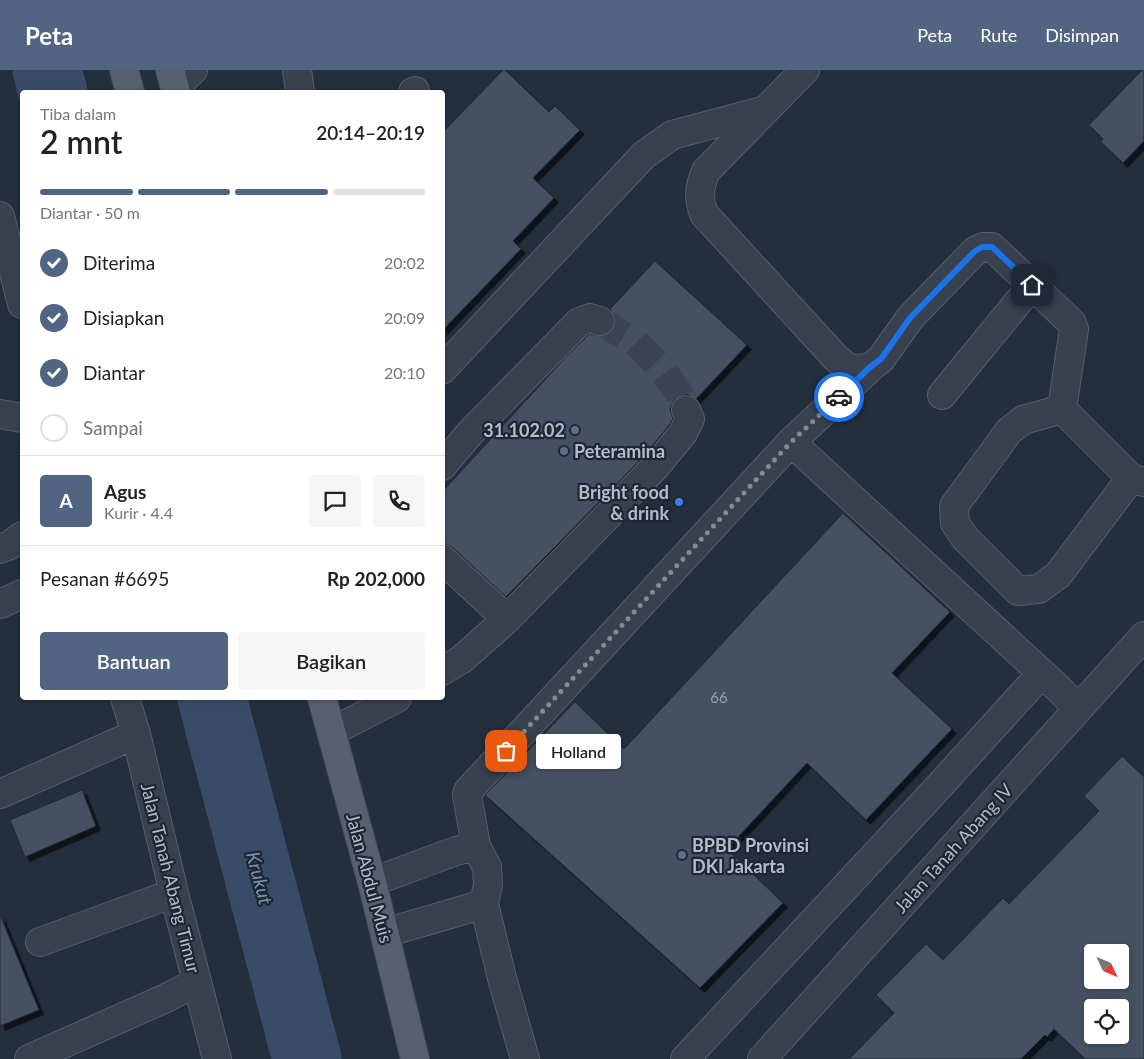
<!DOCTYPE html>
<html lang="id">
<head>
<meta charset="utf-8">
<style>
  :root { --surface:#fff; --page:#f6f6f6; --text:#222; --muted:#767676; --line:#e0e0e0; --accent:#516482 }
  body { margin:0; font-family:Lato,sans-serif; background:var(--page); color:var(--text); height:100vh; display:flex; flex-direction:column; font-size:19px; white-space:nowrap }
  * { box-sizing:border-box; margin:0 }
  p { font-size:16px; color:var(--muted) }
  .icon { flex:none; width:28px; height:28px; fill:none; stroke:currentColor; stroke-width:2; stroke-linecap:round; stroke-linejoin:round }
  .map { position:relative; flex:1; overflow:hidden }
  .side { position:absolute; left:20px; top:20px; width:425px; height:610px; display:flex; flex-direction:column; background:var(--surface); border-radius:5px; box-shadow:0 1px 4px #0004 }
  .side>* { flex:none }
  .needle { width:32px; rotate:134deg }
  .controls { position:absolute; left:1084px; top:874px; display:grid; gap:10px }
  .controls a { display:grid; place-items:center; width:45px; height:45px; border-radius:5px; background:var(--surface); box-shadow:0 1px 4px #0004; font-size:25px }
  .pin { position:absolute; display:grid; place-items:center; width:42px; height:42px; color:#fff; margin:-21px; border-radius:10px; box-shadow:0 2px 8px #0006 }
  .courier { position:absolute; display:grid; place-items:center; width:50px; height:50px; margin:-25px; border:4px solid #1a73e8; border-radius:50%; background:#fff; color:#222; box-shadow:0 1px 6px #0007 }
  .bubble { position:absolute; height:35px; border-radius:5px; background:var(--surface); box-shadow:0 1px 4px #0004; font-size:16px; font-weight:600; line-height:35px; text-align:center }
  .headline em { font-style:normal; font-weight:600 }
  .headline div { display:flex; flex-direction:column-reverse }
  .headline { display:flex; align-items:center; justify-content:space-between; height:85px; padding:0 20px }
  h1 { font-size:32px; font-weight:600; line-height:38px }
  .bar { display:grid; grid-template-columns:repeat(4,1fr); gap:8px 5px; align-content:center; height:60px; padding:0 20px }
  .bar i { height:6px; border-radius:4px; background:var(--line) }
  .bar .selected { background:var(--accent) }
  .bar p { grid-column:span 4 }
  .line { display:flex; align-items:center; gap:12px; padding:0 20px; border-top:1px solid var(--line) }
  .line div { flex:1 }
  .round { display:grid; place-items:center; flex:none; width:52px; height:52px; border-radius:5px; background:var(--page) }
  ol { padding:0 20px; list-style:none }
  li { display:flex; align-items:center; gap:15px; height:55px }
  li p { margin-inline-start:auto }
  li .icon { padding:5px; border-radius:50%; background:var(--accent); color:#fff; stroke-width:4 }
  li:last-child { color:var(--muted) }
  li i { width:28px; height:28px; border:2px solid var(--line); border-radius:50% }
  .action { display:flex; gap:10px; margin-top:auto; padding:10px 20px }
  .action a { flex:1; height:58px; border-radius:5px; background:var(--accent); color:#fff; font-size:20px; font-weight:600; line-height:58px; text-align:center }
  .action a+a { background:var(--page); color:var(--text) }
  header { display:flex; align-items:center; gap:30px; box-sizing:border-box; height:70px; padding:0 25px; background:var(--accent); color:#fff }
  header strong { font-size:24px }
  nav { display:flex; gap:28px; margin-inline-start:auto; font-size:18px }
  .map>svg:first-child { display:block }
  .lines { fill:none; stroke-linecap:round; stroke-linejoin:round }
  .river { stroke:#394c67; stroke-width:69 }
  .building { fill:#455162; stroke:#1f2835; fill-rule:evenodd; filter:url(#shadow) }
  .minor-tunnel { stroke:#3a4453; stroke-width:28; stroke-dasharray:28 14; stroke-linecap:butt }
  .minor-casing { stroke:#565f6c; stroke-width:30 }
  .major-casing { stroke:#414a57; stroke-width:30 }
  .minor { stroke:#38414e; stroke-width:28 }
  .major { stroke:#56606e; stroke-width:28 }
  .done { stroke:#828b98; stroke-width:5; stroke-dasharray:0 9 }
  .route { stroke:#1a73e8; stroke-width:6 }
  .service-dot { fill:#5c6f8a; stroke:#1d2633; stroke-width:2 }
  .shop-dot { fill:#3f7fe0; stroke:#1d2633; stroke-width:2 }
  .labels { text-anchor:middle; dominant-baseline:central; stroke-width:4.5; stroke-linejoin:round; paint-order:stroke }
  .number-label { font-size:15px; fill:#98a1af }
  .poi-label { font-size:18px; font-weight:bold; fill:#b4bcc9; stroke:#1d2633; text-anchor:end }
  .street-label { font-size:18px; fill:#b4bcc9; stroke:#1d2633 }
  .water-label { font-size:19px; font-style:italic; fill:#7c92b1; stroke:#1d2633 }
</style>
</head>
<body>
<header>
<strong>Peta</strong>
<nav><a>Peta</a><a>Rute</a><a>Disimpan</a></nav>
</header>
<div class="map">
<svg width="1144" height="989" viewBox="0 0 1144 989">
  <defs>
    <filter id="shadow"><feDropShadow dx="4.5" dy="4.5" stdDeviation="0" flood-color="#0009"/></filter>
  </defs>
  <rect width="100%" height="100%" fill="#242f3e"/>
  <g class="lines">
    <path class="river" d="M 47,0 L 53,22
      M 212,628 L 307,989"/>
  </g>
  <path class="building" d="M 503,0 L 505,0 L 549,42 L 555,36 L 580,60 L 533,108 L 554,128 L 513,171 L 521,179 L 442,261 L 442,63 Z
    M 1142,0 L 1144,0 L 1144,71 L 1123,93 L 1101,72 L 1103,69 L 1089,55 Z
    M 655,191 L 747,275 L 696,329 L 687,324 L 679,326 L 674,330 L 670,339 L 673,349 L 670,354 L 644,386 L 506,527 L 453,478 L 446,474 L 442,474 L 442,422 L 564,289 L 588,265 L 590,264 L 603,266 L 611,262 L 615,255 L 615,248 L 610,239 Z
    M 843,443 L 950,542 L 892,603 L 952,659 L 866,750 L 807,693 L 727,779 L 783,833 L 700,918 L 485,725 L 575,632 L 624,679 Z
    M 1122,686 L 1144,707 L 1144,989 L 1085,989 L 1054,959 L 1047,967 L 1045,965 L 1021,989 L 849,989 L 894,943 L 876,925 L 926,874 L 943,890 L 1003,828 L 1009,834 L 1099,741 L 1084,726 ZM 1092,882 L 1120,882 L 1120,910 L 1092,910 ZM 1092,938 L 1120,938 L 1120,965 L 1092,965 Z
    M 82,720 L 96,756 L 25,787 L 10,750 Z
    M 0,847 L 1,847 L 39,940 L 0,956 Z"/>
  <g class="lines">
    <path class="minor-tunnel" d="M 600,251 L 635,272 L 661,298 L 679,323 L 686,340"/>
    <g class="minor-casing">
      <path id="minor" d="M 297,0 L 300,22
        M 805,0 L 706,101 C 699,118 698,127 704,144 L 835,287 L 848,298 L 860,299 L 871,297 L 881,289 L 910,248 L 975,181 L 983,177 L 992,177 L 1072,253 L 1074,259 L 1062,339 L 1131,408 L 1144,412
        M 175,18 L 193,0
        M 413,22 L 415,21
        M 0,146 L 22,234
        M 442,300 L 644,85 L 672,65 L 766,40
        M 942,325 L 1032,215
        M 1062,339 L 1023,350 L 1009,361 L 954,436 L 955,453 L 965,468 L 1018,521 L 1039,519 L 1058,505 L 1131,408
        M 0,344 L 22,348
        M 791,372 L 1059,619 L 1078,639
        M 442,396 L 471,362 L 579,252 L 590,248 L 600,251
        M 0,479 L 10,475 L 22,466
        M 442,489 L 507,549 L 462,589 L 442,601
        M 0,534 L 22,524
        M 507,549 L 656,396 L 683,363 L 690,349 L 686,340
        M 125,628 L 136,664 L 174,823 L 217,989
        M 331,662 L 397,628
        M 0,724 L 136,664
        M 372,812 L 456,781 L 476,776
        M 385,863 L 484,834
        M 40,872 L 174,823
        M 29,989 L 166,928 L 197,912
        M 525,989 L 502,908 L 484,834 L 488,815 L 487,797 L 476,776 L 467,725 L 468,721 L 791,372 L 871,297
        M 685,989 L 933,723 L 1042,603
        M 762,989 L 1144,566"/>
    </g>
    <g class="major-casing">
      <path id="major" d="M 124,0 L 130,22
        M 170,0 L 176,22
        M 322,628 L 372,812 L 415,989"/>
    </g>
    <use href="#minor" class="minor"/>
    <use href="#major" class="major"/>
  </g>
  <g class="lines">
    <path class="done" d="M 506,681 L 791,372 L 839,327"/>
    <path class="route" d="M 839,327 L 870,297 L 881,289 L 910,248 L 975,181 L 982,177 L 992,177 L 1032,215"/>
  </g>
  <g class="service-dot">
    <circle cx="575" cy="360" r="5"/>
    <circle cx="564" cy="381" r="5"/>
    <circle cx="682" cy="785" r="5"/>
  </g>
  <circle class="shop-dot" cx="679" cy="432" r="5"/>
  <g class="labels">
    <g class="number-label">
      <text x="719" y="627">66</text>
    </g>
    <g class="poi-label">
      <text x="565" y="360">31.102.02</text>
      <text x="574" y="381" text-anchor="start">Peteramina</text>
      <text x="669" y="422">Bright food<tspan x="669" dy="21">&amp; drink</tspan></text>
      <text x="692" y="775" text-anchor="start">BPBD Provinsi<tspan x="692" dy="21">DKI Jakarta</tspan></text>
    </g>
    <g class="street-label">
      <text transform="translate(953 778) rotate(-48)">Jalan Tanah Abang IV</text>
      <text transform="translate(171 808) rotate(76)">Jalan Tanah Abang Timur</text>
      <text transform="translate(370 808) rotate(75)">Jalan Abdul Muis</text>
    </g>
    <g class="water-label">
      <text transform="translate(260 808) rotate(75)">Krukut</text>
    </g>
  </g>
</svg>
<div class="controls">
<a><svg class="needle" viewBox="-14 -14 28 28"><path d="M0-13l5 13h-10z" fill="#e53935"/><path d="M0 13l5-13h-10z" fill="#767676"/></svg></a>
<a><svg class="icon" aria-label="locate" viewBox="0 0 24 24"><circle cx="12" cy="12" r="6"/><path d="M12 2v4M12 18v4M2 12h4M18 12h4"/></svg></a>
</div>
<div class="pin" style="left:506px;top:681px;background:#ea580c"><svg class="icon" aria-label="bag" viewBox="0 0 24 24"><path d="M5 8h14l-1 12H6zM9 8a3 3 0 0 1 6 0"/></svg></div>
<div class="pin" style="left:1032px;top:215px;background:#1f2937"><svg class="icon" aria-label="home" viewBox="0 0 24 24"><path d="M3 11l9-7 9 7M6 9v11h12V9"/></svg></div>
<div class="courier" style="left:839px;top:327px"><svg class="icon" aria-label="car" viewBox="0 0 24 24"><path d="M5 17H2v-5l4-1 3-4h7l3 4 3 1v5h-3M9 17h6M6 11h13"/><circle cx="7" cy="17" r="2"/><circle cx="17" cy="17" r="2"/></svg></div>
<div class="bubble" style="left:536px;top:664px;width:85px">Holland</div>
<section class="side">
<div class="headline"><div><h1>2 mnt</h1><p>Tiba dalam</p></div><em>20:14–20:19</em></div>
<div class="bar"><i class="selected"></i><i class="selected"></i><i class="selected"></i><i></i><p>Diantar · 50 m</p></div>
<ol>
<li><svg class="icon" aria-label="check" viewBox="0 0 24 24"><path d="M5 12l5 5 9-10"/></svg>Diterima<p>20:02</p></li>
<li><svg class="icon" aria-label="check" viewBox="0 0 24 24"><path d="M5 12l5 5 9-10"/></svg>Disiapkan<p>20:09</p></li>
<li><svg class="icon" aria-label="check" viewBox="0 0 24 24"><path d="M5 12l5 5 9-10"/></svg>Diantar<p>20:10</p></li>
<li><i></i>Sampai</li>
</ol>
<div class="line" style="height:90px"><b class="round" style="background:var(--accent);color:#fff">A</b><div><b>Agus</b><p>Kurir · 4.4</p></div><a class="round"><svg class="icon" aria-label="chat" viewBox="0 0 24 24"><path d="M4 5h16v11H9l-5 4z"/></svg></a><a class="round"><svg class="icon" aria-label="phone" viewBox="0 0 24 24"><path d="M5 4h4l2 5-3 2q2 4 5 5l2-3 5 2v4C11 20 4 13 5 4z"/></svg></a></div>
<div class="line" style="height:65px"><div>Pesanan #6695</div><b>Rp 202,000</b></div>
<div class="action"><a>Bantuan</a><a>Bagikan</a></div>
</section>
</div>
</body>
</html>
